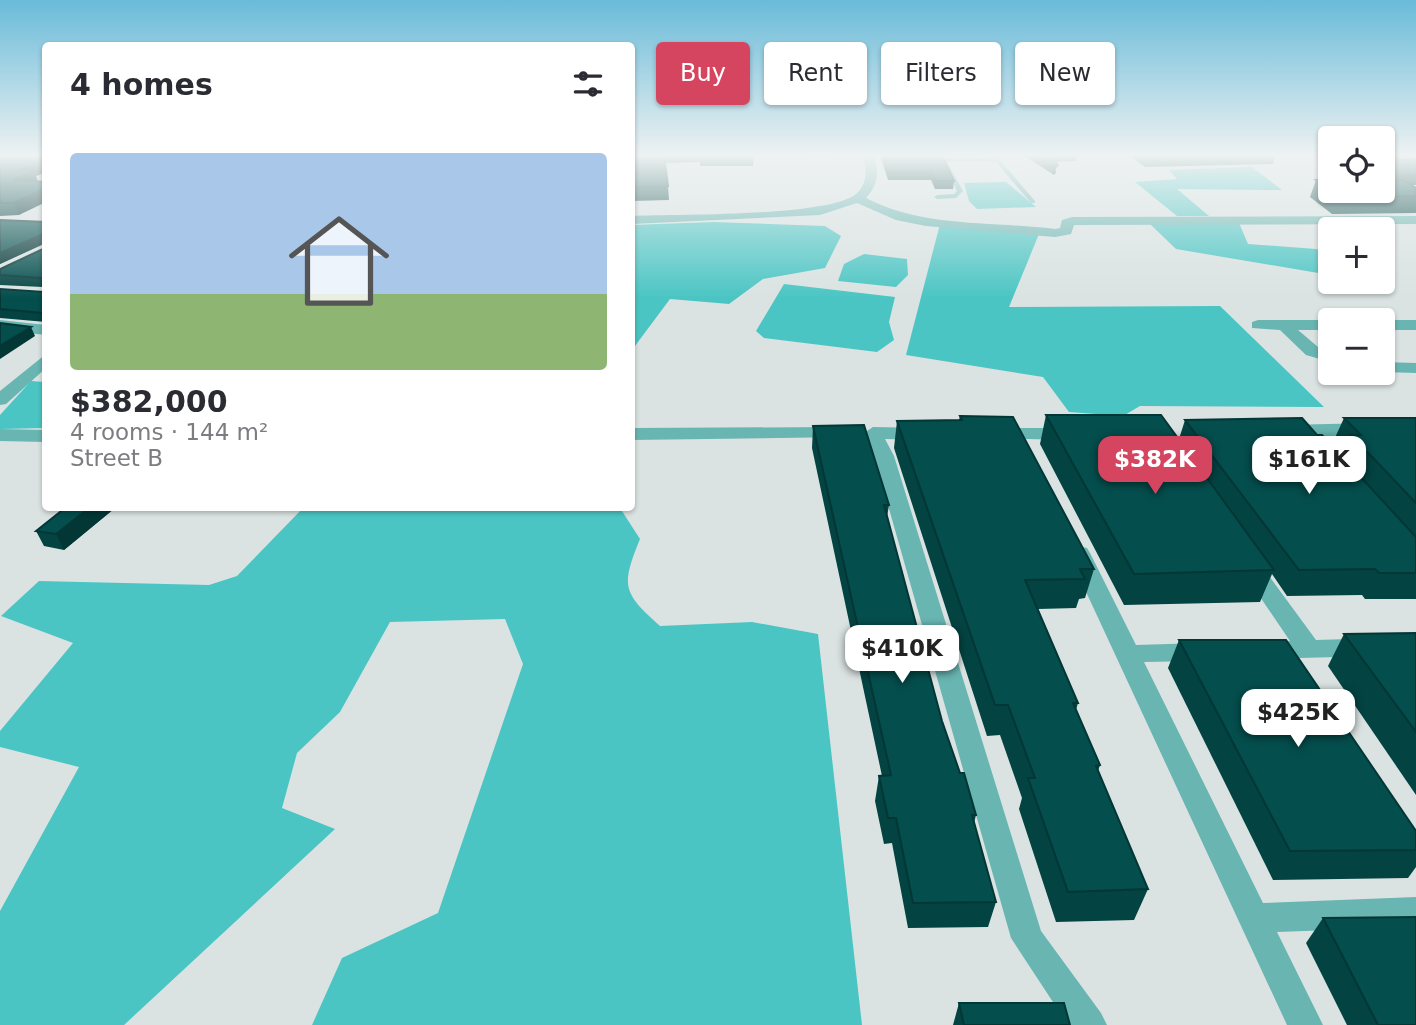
<!DOCTYPE html>
<meta charset="utf-8">
<style>
:root{--surface:#fff;--page:#f2f2f3;--text:#2b2b33;--muted:#7c7c81;--line:#e1e1e2;--accent:#d54560}
body{margin:0;font-family:"DejaVu Sans",sans-serif;background:var(--page);color:var(--text);height:100vh;display:flex;flex-direction:column;font-size:26px;white-space:nowrap}
*{box-sizing:border-box;margin:0}
p{font-size:23px;color:var(--muted)}
.icon{flex:none;width:38px;height:38px;fill:none;stroke:currentColor;stroke-width:2;stroke-linecap:round;stroke-linejoin:round}
.map{position:relative;flex:1;overflow:hidden}
.side{position:absolute;left:42px;top:42px;width:593px;height:469px;display:flex;flex-direction:column;background:var(--surface);border-radius:7px;box-shadow:0 2px 5px #0004}
.side>*{flex:none}
.guide{position:absolute;left:656px;top:42px;width:654px;height:63px;display:flex;gap:14px}
.buttons{position:absolute;left:1318px;top:126px;display:grid;gap:14px}
.buttons a{display:grid;place-items:center;width:77px;height:77px;border-radius:7px;background:var(--surface);box-shadow:0 2px 5px #0004;font-size:35px}
.price{position:absolute;translate:-50% -60px;padding:0 16px;border-radius:14px;background:#fff;color:#222;font-size:23px;line-height:46px;filter:drop-shadow(0 2px 4px #0008)}
.price::after{content:'';position:absolute;left:50%;top:42px;width:21px;height:16px;margin-left:-10px;background:inherit;clip-path:polygon(0 0,100% 0,50% 100%)}
.price.active{background:var(--accent);color:#fff}
ul{padding:0;list-style:none}
li{display:grid;align-content:center;gap:14px;height:371px;padding:0 28px}
li+li{border-top:2px solid var(--line)}
li span{display:grid;place-items:center;height:217px;border-radius:7px;color:#555}
li>.icon{margin-inline-start:auto}
span .icon{width:126px;height:126px;fill:#fffc;stroke-width:1}
li b{font-size:30px}
h2{display:flex;justify-content:space-between;align-items:center;height:84px;padding:0 28px;font-size:30px}
.pill{padding:0 24px;border-radius:7px;background:var(--surface);box-shadow:0 2px 5px #0004;font-size:24px;line-height:63px}
.pill.active{background:var(--accent);color:#fff}
.map>svg:first-child{display:block}
.water{fill:#4ac5c3}
.lines{fill:none;stroke-linecap:round;stroke-linejoin:round}
.service{fill:#69b5b2;fill-rule:evenodd}
.minor{fill:#69b5b2;fill-rule:evenodd}
.wall{fill:#034342}
.shaded-wall{fill:#033736}
.building{fill:#044e4d;stroke:#033736;stroke-width:2}
</style>
<div class="map">
<svg width="1416" height="1025" viewBox="0 0 1416 1025">
<rect width="100%" height="100%" fill="#dae3e2"/>
<g class="water">
<path d="M1252,167L1282,190L1177,189L1209,216H1177L1135,182L1177,179L1169,170Z"/>
<path d="M1006,182L1036,207L977,209L969,201L964,183Z"/>
<path d="M714,222L825,226L841,236L825,268L763,279L729,304L670,299L632,350V225Z"/>
<path d="M1239,223L1248,244L1316,249L1328,253L1330,275L1176,249L1150,224Z"/>
<path d="M940,224L1039,234L1009,307L1220,306L1324,407L1140,406L1123,416L1069,412L1043,377L906,355Z"/>
<path d="M864,254L907,259L908,275L896,287L838,281L844,264Z"/>
<path d="M784,284L895,297L889,322L894,340L877,352L764,338L756,331Z"/>
<path d="M31,381L45,382V428L0,429V415Z"/>
<path d="M303,508H620L640,539C621,586 622,592 660,626L752,622L818,634L862,1025H312L342,958L438,913L523,664L505,619L390,622L340,712L297,753L282,808L335,829L124,1025H0V911L79,767L0,747V731L73,643L1,616L39,581L209,585L237,576Z"/>
</g>
<g class="lines">
<path class="service" d="M998,158L1035,201V203H1031L996,162H947L963,191L956,198L937,199L934,197L937,195L954,194L957,191L941,159Z"/>
<g class="minor">
<path d="M862,155H873C880,172 878,184 866,198C923,228 992,221 1055,229L1060,228L1062,220L1072,217L1416,216V224L1074,225L1071,234L1055,237L926,226L896,220L857,203L820,215L632,224V216C674,214 828,217 856,194C868,184 867,169 862,155Z"/>
<path d="M1408,155H1416V159Z"/>
<path d="M0,320L46,325V335L0,330Z"/>
<path d="M1258,320H1330V330H1298L1318,347L1330,351V362L1306,355L1280,330L1252,328V322Z"/>
<rect x="1382" y="320" width="34" height="10"/>
<path d="M46,354V368L6,404L0,405V391Z"/>
<path d="M1382,362L1416,363V373L1382,372Z"/>
<path d="M1416,422V434L1285,437L1276,431L1285,425Z"/>
<path d="M840,427L847,429L849,433L847,437L632,440V428Z"/>
<path d="M873,427L924,428L933,434L924,440L885,439L894,456L1041,931L1101,1013L1107,1025H1068L1011,938L874,456L864,433Z"/>
<path d="M995,428H1071L1080,434L1071,440L988,438L986,434Z"/>
<path d="M0,429L46,430V442L0,441Z"/>
<path d="M1079,546L1087,548L1090,553L1136,645L1201,643L1210,646L1213,652L1210,658L1201,661L1144,662L1263,903L1416,897V927L1277,932L1323,1025H1287L1068,553L1071,548Z"/>
<path d="M1250,559L1258,561L1316,640L1416,637V655L1264,659L1255,656L1252,650L1255,644L1290,641L1239,566L1242,561Z"/>
</g>
</g>
<g class="wall">
<path d="M0,155H46V172L36,176L38,182L19,215L0,216Z"/>
<path d="M632,155H754L753,166H700V162L665,163L668,186L669,200L632,201Z"/>
<path d="M809,155H855L809,156Z"/>
<path d="M880,155H942L954,181L953,189H935L931,180H888Z"/>
<path d="M1023,155H1077L1076,161L1055,162L1056,173L1054,175Z"/>
<path d="M1129,155H1276L1273,164L1145,167Z"/>
<path d="M1382,155L1400,159H1416V185H1412L1416,188V213L1332,214L1310,197L1316,180L1382,191Z"/>
<path d="M0,220L46,222V322L0,318V289L44,292L43,287L0,285V269L43,249V244L0,264Z"/>
<path d="M1046,415L1179,439L1185,420L1317,435L1342,456L1343,452L1333,442L1344,418H1416V599H1365L1362,595L1287,596L1272,574L1260,602L1124,605L1040,444Z"/>
<path d="M960,416L1094,569L1085,598L1079,599L1076,608L1038,609L1078,703L1076,710L1100,765L1098,771L1148,889L1134,920L1056,922L1019,809L1022,798L1000,735L987,736L894,448L897,421L959,420Z"/>
<path d="M813,426L889,505L887,517L942,721L960,773L976,815L974,823L996,902L988,927L908,928L892,843L884,844L875,801L879,776H882L812,448Z"/>
<path d="M65,508H115L64,550L44,546L36,531Z"/>
<path d="M1416,633V795L1328,666L1344,634Z"/>
<path d="M1179,640L1416,831V867L1408,878L1273,880L1168,668Z"/>
<path d="M1323,918L1416,1025H1347L1306,943Z"/>
<path d="M959,1003L1070,1025H953Z"/>
</g>
<g class="shaded-wall">
<path d="M1383,155H1402L1400,160L1382,162Z"/>
<path d="M46,158V172L36,176L38,182L14,180L21,170Z"/>
<path d="M46,188V202L19,215L14,203Z"/>
<path d="M43,234L46,243L0,264V253Z"/>
<path d="M31,327L35,336L0,359V346Z"/>
<path d="M89,508H115L64,550L56,534Z"/>
</g>
<g class="building">
<path d="M0,155H46V158L21,170L34,171L14,180L46,182V188L14,203H0Z"/>
<path d="M632,155H664L668,186L632,188Z"/>
<path d="M883,155H942L954,181H936L932,172L889,173Z"/>
<path d="M1035,155H1058H1050L1058,165L1055,168Z"/>
<path d="M1146,155H1222L1147,156Z"/>
<path d="M1382,155H1384V160L1416,159V175L1382,176Z"/>
<path d="M1316,180H1330V190Z"/>
<path d="M1382,180H1403L1416,188V196L1339,197L1331,191H1382Z"/>
<path d="M0,220L46,222V316L44,317L42,313L0,309V289L44,292L42,278L0,275V269L43,249V234L0,253Z"/>
<path d="M0,323L31,327L0,346Z"/>
<path d="M1046,415H1161L1274,570L1134,574Z"/>
<path d="M960,416L1013,417L1094,569H1080L1085,579L1025,580L1078,703H1073L1100,765L1096,766L1148,889L1068,892L1028,778H1035L1008,705H995L897,421L962,420Z"/>
<path d="M1302,418L1317,435H1322L1416,537V573H1379L1375,569L1299,570L1185,420Z"/>
<path d="M1344,418H1416V503L1351,435H1361Z"/>
<path d="M864,425L889,505H884L942,721L960,773H964L976,815H972L996,902L913,903L896,818H888L879,776L891,775L813,426Z"/>
<path d="M65,508H89L56,534L36,531Z"/>
<path d="M1416,633V732L1344,634Z"/>
<path d="M1179,640H1286L1416,831V850L1290,851Z"/>
<path d="M1416,917V1025H1378L1323,918Z"/>
<path d="M959,1003H1064L1070,1025H964Z"/>
</g>
<linearGradient id="sky" x2="0" y2="1"><stop stop-color="#69bbd9"/><stop offset="0.52" stop-color="#eef2f2"/><stop offset="1" stop-color="#eef2f2" stop-opacity="0"/></linearGradient>
<rect width="1416" height="298" fill="url(#sky)"/>
</svg>
<div class="buttons">
<a><svg class="icon" aria-label="locate" viewBox="0 0 24 24"><circle cx="12" cy="12" r="6"/><path d="M12 2v4M12 18v4M2 12h4M18 12h4"/></svg></a>
<a>+</a>
<a>−</a>
</div>
<b class="price active" style="left:1155px;top:496px">$382K</b>
<b class="price" style="left:1309px;top:496px">$161K</b>
<b class="price" style="left:902px;top:685px">$410K</b>
<b class="price" style="left:1298px;top:749px">$425K</b>
<div class="guide">
<a class="pill active">Buy</a>
<a class="pill">Rent</a>
<a class="pill">Filters</a>
<a class="pill">New</a>
</div>
<section class="side">
<h2>4 homes<svg class="icon" aria-label="filters" viewBox="0 0 24 24"><path d="M4 7h16M4 17h16"/><circle cx="9" cy="7" r="2"/><circle cx="15" cy="17" r="2"/></svg></h2>
<ul>
<li><span style="background:linear-gradient(#a9c7e8 65%,#8fb573 0)"><svg class="icon" aria-label="home" viewBox="0 0 24 24"><path d="M3 11l9-7 9 7M6 9v11h12V9"/></svg></span><div><b>$382,000</b><p>4 rooms · 144 m²</p><p>Street B</p></div></li>
</ul>
</section>
</div>
